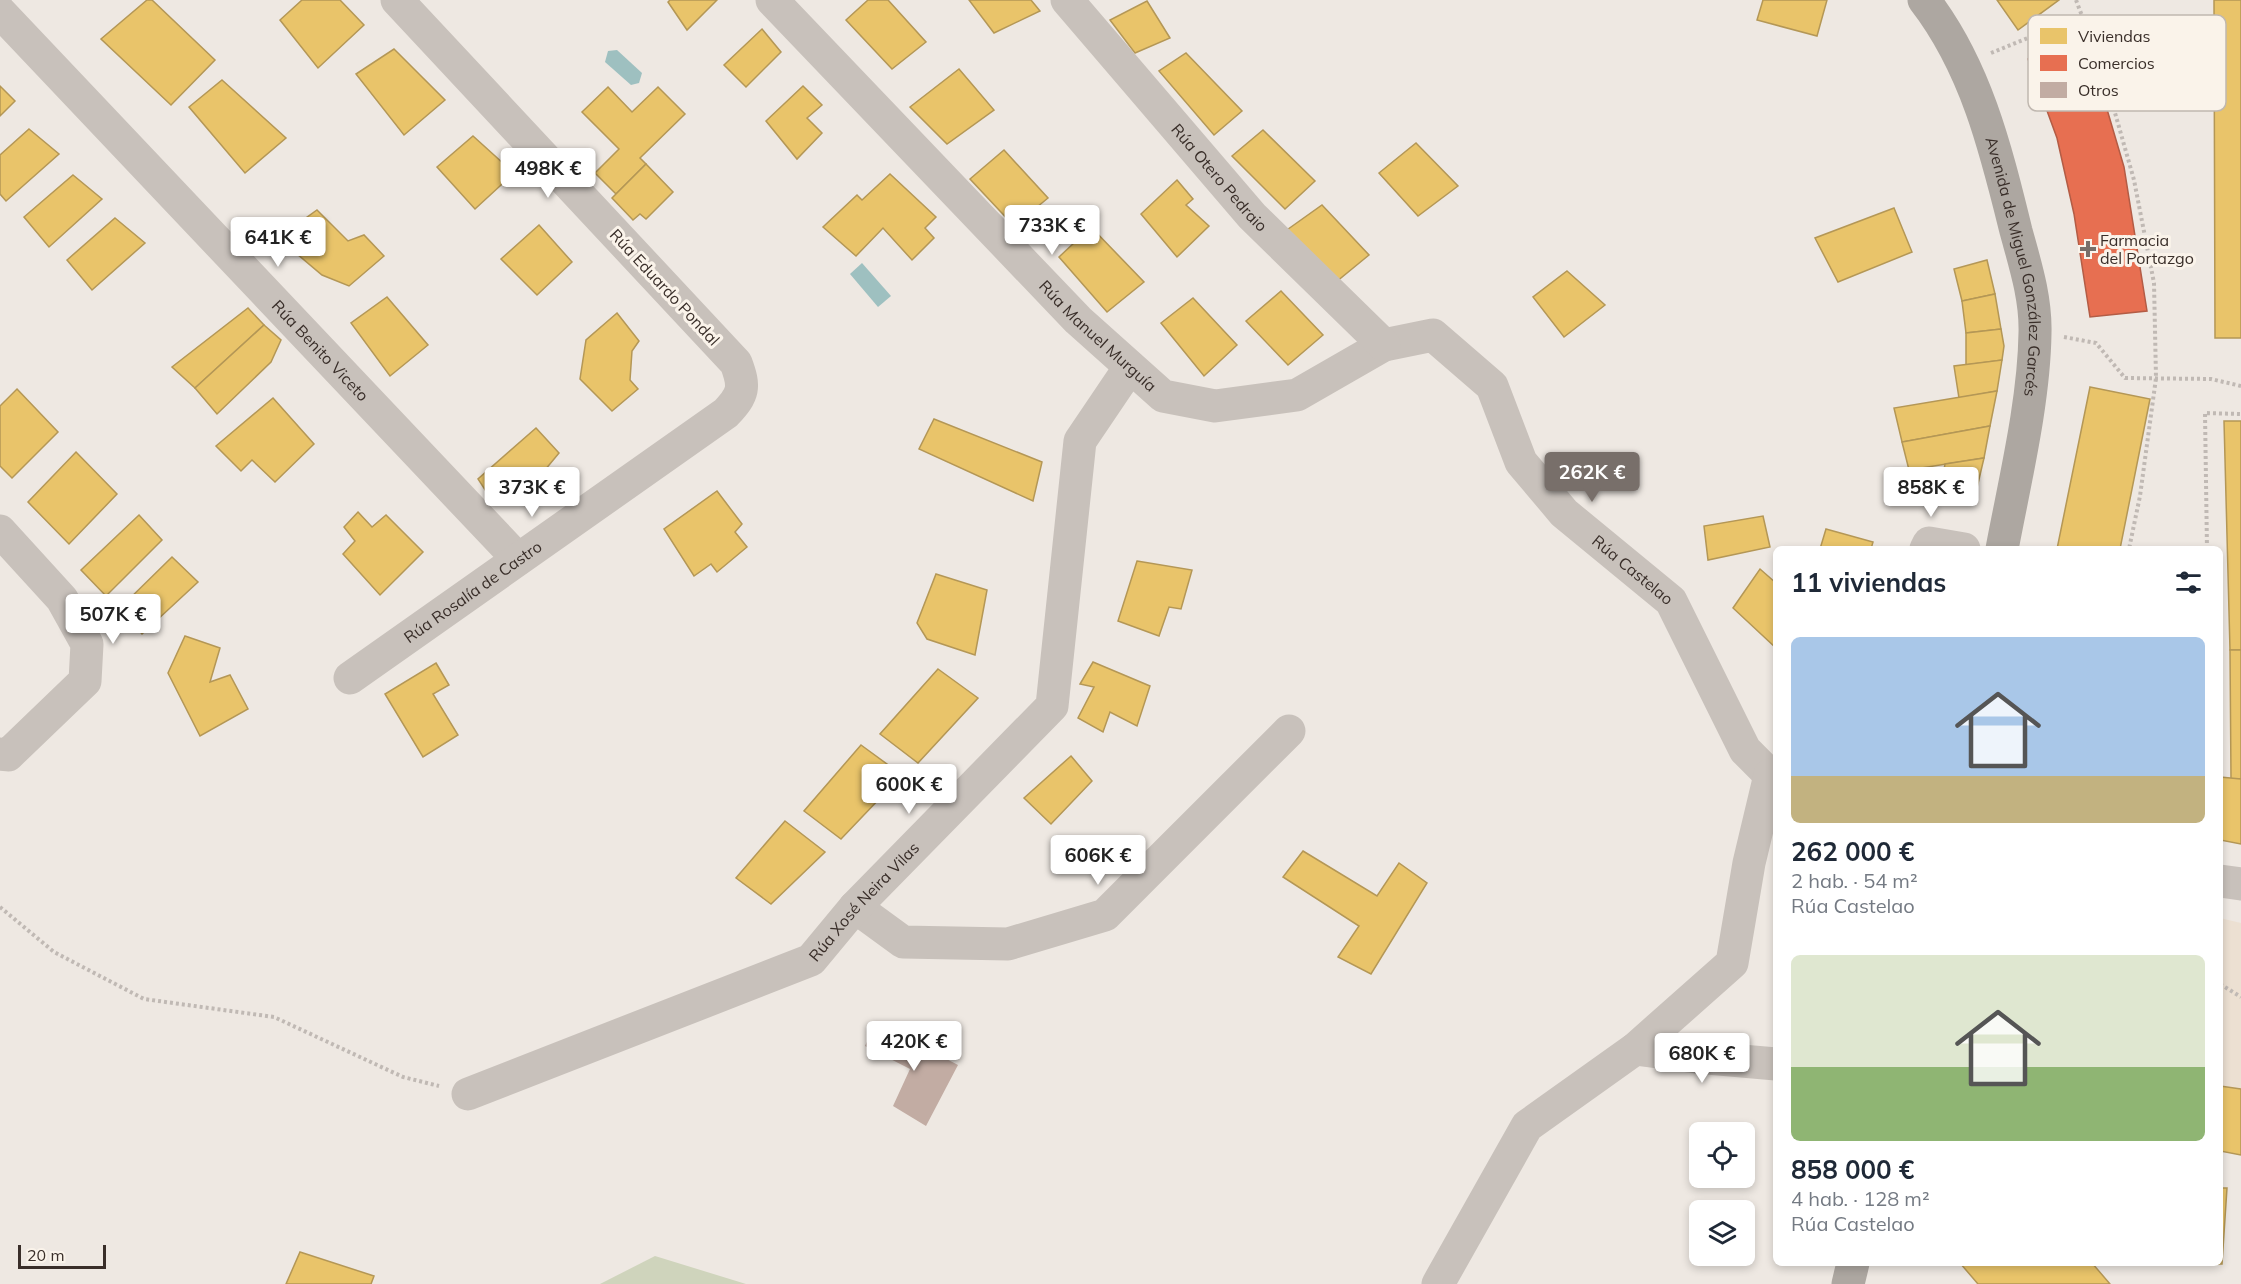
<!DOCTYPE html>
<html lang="es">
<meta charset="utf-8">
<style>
:root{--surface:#fff;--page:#f6f6f7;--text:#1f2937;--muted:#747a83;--accent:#786f6a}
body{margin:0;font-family:Mulish,sans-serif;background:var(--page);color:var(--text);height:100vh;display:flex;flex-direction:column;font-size:22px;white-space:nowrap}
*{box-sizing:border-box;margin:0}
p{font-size:20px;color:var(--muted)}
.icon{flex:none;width:33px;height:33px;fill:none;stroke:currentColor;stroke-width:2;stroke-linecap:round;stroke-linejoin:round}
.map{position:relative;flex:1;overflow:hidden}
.drawer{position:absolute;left:1773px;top:546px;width:450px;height:720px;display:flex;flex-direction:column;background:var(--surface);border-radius:9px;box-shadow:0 3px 9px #0003}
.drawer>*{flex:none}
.fabs{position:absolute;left:1689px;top:1122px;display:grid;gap:12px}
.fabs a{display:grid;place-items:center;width:66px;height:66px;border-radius:9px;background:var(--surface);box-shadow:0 3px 9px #0003;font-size:30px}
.scale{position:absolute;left:18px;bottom:15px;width:88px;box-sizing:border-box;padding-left:6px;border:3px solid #392e29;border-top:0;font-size:16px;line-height:21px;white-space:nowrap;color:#392e29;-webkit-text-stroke:4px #faf3ea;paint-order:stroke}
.price{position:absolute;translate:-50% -51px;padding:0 14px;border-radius:6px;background:#fff;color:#222;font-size:20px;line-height:39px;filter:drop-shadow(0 2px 3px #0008)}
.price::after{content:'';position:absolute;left:50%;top:36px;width:18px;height:14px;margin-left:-9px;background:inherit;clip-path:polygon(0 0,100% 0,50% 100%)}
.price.on{background:var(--accent);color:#fff}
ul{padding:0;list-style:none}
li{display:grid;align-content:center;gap:12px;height:318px;padding:0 18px}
li span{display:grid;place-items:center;height:186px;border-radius:9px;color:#555}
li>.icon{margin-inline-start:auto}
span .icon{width:108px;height:108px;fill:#fffc;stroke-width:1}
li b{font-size:26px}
h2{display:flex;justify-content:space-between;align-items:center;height:72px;padding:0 18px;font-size:26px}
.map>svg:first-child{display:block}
.green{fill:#cfd4bc}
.plaza{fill:#ece0d2}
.water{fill:#9ec0c0}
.homes{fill:#e9c46a;stroke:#b49756;stroke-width:1.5}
.shops{fill:#e76f51;stroke:#b35c45;stroke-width:1.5}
.building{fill:#c2aca3}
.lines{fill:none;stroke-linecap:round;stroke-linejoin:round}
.path{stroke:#c0b9b4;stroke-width:4;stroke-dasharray:3 3;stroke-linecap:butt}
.minor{stroke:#c8c1bb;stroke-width:33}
.highway{stroke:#ada7a1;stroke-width:33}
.poi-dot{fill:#786f6a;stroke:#faf3ea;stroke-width:2}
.labels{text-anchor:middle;stroke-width:6;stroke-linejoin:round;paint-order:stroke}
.street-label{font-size:16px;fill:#392e29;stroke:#faf3ea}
.poi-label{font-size:16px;fill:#392e29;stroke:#faf3ea;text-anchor:start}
.key{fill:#faf3ea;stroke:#c0b8b0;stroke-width:1.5}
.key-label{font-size:16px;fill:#392e29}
</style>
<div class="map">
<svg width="2241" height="1284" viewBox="0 0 2241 1284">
<rect width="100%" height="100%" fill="#eee8e2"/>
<path class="green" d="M655,1256L746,1284H600Z"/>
<path class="plaza" d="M2220,918L2241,923V1089L2220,1086Z"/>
<g class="water">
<path d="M617,50L642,73L639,83L631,85L605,62L608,51Z"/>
<path d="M862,263L891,296L878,307L850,274Z"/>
</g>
<g class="homes">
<path d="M147,0H152L215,60L171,105L101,39Z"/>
<path d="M302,0H340L364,25L318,68L280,20Z"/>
<path d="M670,0H717L687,30L668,2Z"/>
<path d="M868,0H888L926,42L892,69L846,20Z"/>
<path d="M969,0H1031L1040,11L994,33Z"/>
<path d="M1763,0H1827L1817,36L1757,20Z"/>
<path d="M1997,0H2059L2018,30Z"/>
<path d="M2214,0H2241V338H2215Z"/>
<path d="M1147,1L1170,38L1135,53L1110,20Z"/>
<path d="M762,29L781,52L746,87L724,65Z"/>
<path d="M394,49L445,100L404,135L356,74Z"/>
<path d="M1186,53L1242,111L1214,135L1159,71Z"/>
<path d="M959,69L994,110L947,144L910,107Z"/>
<path d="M222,80L286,138L245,173L189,107Z"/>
<path d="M0,86L15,101L0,116Z"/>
<path d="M803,86L822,105L807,118L822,133L797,159L766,121Z"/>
<path d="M608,87L632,112L658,87L685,114L640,158L646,164L616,194L595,173L619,149L582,112Z"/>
<path d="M29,129L59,154L6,201L0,194V155Z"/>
<path d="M1263,130L1315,181L1285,209L1232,156Z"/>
<path d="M473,136L514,173L475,209L437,167Z"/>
<path d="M1416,143L1458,186L1418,216L1379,173Z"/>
<path d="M1004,150L1048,198L1014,226L970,179Z"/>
<path d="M646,164L673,192L646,219L640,214L633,220L612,198Z"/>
<path d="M890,174L936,217L925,228L934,238L912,260L883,228L856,256L823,227L857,195L862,200Z"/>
<path d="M73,175L102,199L49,247L24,217Z"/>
<path d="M1177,180L1193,199L1186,205L1209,226L1177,257L1141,214Z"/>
<path d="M1322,205L1369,255L1336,282L1284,232Z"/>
<path d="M1894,208L1912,252L1838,282L1815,238Z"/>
<path d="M317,210L348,241L364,235L384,256L349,286L322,275L278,238Z"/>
<path d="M115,218L145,243L92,290L67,260Z"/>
<path d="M539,225L572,262L537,295L501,259Z"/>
<path d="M1091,227L1144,282L1107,312L1059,257Z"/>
<path d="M1987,260L1995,294L1962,301L1954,269Z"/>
<path d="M1567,271L1605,305L1564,337L1533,297Z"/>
<path d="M1281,291L1323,335L1288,365L1246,321Z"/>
<path d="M1995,294L2001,329L1966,333L1962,301Z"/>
<path d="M387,297L428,345L390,376L351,323Z"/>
<path d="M1193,298L1237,345L1204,376L1161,323Z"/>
<path d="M248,308L264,325L195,388L172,367Z"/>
<path d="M617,313L639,341L632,351L630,380L638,389L612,411L580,379L586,340Z"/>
<path d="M264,325L281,340L271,362L217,414L195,388Z"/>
<path d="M2001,329L2004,346L2002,360L1966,365V333Z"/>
<path d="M2002,360L1997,391L1959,398L1954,366Z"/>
<path d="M2090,387L2150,399L2120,549H2057Z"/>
<path d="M17,389L58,432L12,478L0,466V406Z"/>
<path d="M1997,391L1990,426L1902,442L1894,408Z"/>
<path d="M273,398L314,444L275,482L252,460L241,471L216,446Z"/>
<path d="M934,419L1042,462L1033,501L919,449Z"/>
<path d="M2224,421H2241V650H2230Z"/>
<path d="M1990,426L1984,458L1909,470L1902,442Z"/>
<path d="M536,428L559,453L540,476L547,485L526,500L514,484L491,499L478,479Z"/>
<path d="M76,452L117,494L69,544L28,502Z"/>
<path d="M1984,458L1976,492L1939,497L1945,464Z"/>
<path d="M717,491L742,524L735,532L747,547L717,572L711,564L694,576L664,529Z"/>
<path d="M358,512L372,527L386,515L423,552L380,595L343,554L355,541L344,527Z"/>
<path d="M139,515L162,540L106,596L81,570Z"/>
<path d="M1763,516L1770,547L1708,560L1704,526Z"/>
<path d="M1826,529L1873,542L1871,549H1820Z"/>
<path d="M172,557L198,582L142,634L120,608Z"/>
<path d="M1137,561L1192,570L1181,609L1169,607L1159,636L1118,621Z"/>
<path d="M1760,569L1776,583V648L1733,608Z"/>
<path d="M936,574L987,590L975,655L927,639L917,623Z"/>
<path d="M185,636L220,648L210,682L230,675L248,709L200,736L168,673Z"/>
<path d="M2230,650H2241V779H2231Z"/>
<path d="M1093,662L1150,686L1137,726L1110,712L1103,732L1078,718L1094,687L1080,684Z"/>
<path d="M436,663L449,685L433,694L458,735L423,757L385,694Z"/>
<path d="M938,669L978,698L918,763L880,734Z"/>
<path d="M861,745L902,775L841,839L804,811Z"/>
<path d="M1071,756L1092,781L1051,824L1024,798Z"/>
<path d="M2220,777L2241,779V844L2220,840Z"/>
<path d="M785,821L825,852L771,904L736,878Z"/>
<path d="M1303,851L1377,896L1399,863L1427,883L1371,974L1338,957L1359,926L1283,877Z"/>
<path d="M2220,1086L2241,1089V1155L2220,1151Z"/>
<path d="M2220,1188H2227L2222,1264L2174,1263H2220Z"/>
<path d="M300,1252L374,1276L371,1284H286Z"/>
<path d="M1960,1263H2092L2110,1284H1978Z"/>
</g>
<path class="shops" d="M2086,38L2124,167L2147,311L2090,317L2074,214L2057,138L2028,59Z"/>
<path class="building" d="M876,1022L958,1065L926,1126L893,1106L910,1069L865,1046Z"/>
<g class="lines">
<g class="path">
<path d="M2076,0L2104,74L2134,180L2154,283L2156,378L2140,496L2129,549"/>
<path d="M1991,53L2082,16"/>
<path d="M2064,337L2096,343L2125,378L2211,379L2241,386"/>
<path d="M2207,549L2205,413L2241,414"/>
<path d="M0,907L54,952L144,999L274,1017L403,1077L439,1086"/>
<path d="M2220,984L2241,997"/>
</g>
<g class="minor">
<path id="s1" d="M772,0L1078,320L1163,396L1215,406L1297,395L1384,345L1433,335L1492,386L1521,462L1564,513L1671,601L1745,750L1770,775L1776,773"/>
<path id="s2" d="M1067,0L1252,216L1384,345"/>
<path id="s3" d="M0,12L518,559"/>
<path d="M0,531L62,599L87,644L85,681L8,755L0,754"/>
<path d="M1926,549L1929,543L1964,549"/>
<path id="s4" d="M350,678L726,413C744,394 745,387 736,363L397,0"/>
<path d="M2220,881L2241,884"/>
<path d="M855,907L903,942L1008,944L1105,915L1289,731"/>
<path d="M1635,1049L1696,1057L1776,1064"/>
<path id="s5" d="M468,1094L811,960L855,907L1052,706L1080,441L1130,367"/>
<path d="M1438,1284L1527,1126L1635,1049L1732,963L1749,863L1770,775"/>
</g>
<g class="highway">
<path id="s6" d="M1924,0C1976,67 1996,150 2016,231C2025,264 2036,298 2035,333C2034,402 2015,480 2002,549"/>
<path d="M1848,1284L1853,1263"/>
</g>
</g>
<path class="poi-dot" d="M2085 240h6v6h6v6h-6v6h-6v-6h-6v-6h6z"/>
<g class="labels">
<g class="street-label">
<text dy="6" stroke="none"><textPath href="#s2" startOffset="234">Rúa Otero Pedraio</textPath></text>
<text dy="6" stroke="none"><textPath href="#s6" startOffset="286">Avenida de Miguel González Garcés</textPath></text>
<text transform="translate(665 287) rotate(47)" y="6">Rúa Eduardo Pondal</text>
<text dy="6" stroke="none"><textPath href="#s1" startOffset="468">Rúa Manuel Murguía</textPath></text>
<text dy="6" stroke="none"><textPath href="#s3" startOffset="466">Rúa Benito Viceto</textPath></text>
<text dy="6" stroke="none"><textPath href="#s1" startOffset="1158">Rúa Castelao</textPath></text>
<text dy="6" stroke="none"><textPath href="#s4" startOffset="150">Rúa Rosalía de Castro</textPath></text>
<text dy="6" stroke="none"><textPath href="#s5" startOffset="447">Rúa Xosé Neira Vilas</textPath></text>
</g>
<g class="poi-label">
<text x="2100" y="246">Farmacia<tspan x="2100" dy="18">del Portazgo</tspan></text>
</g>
</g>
<rect x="2028" y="15" width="198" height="96" rx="9" class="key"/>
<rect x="2040" y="28" width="27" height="16" fill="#e9c46a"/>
<rect x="2040" y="55" width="27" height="16" fill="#e76f51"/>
<rect x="2040" y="82" width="27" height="16" fill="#c2aca3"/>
<g class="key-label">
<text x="2078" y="42">Viviendas</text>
<text x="2078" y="69">Comercios</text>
<text x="2078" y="96">Otros</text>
</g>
</svg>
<div class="fabs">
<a><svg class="icon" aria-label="locate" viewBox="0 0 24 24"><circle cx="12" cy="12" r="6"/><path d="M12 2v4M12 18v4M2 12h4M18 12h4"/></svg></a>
<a><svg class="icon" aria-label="layers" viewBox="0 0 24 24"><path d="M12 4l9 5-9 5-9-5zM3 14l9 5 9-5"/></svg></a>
</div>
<div class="scale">20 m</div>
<b class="price" style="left:548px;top:199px">498K €</b>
<b class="price" style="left:1052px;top:256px">733K €</b>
<b class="price" style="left:278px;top:268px">641K €</b>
<b class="price on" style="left:1592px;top:503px">262K €</b>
<b class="price" style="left:532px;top:518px">373K €</b>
<b class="price" style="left:1931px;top:518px">858K €</b>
<b class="price" style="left:113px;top:645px">507K €</b>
<b class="price" style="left:909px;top:815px">600K €</b>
<b class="price" style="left:1098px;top:886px">606K €</b>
<b class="price" style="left:914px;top:1072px">420K €</b>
<b class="price" style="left:1702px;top:1084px">680K €</b>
<section class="drawer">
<h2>11 viviendas<svg class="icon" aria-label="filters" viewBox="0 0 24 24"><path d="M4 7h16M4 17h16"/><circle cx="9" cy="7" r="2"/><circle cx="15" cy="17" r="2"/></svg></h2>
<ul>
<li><span style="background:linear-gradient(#a9c7e8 75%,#c2b280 0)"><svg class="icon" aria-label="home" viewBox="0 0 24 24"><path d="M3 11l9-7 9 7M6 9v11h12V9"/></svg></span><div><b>262 000 €</b><p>2 hab. · 54 m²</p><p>Rúa Castelao</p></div></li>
<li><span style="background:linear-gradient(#dfe7d0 60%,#8fb573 0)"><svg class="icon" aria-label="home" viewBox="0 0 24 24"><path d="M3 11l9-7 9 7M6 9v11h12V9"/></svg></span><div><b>858 000 €</b><p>4 hab. · 128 m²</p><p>Rúa Castelao</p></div></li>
</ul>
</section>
</div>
